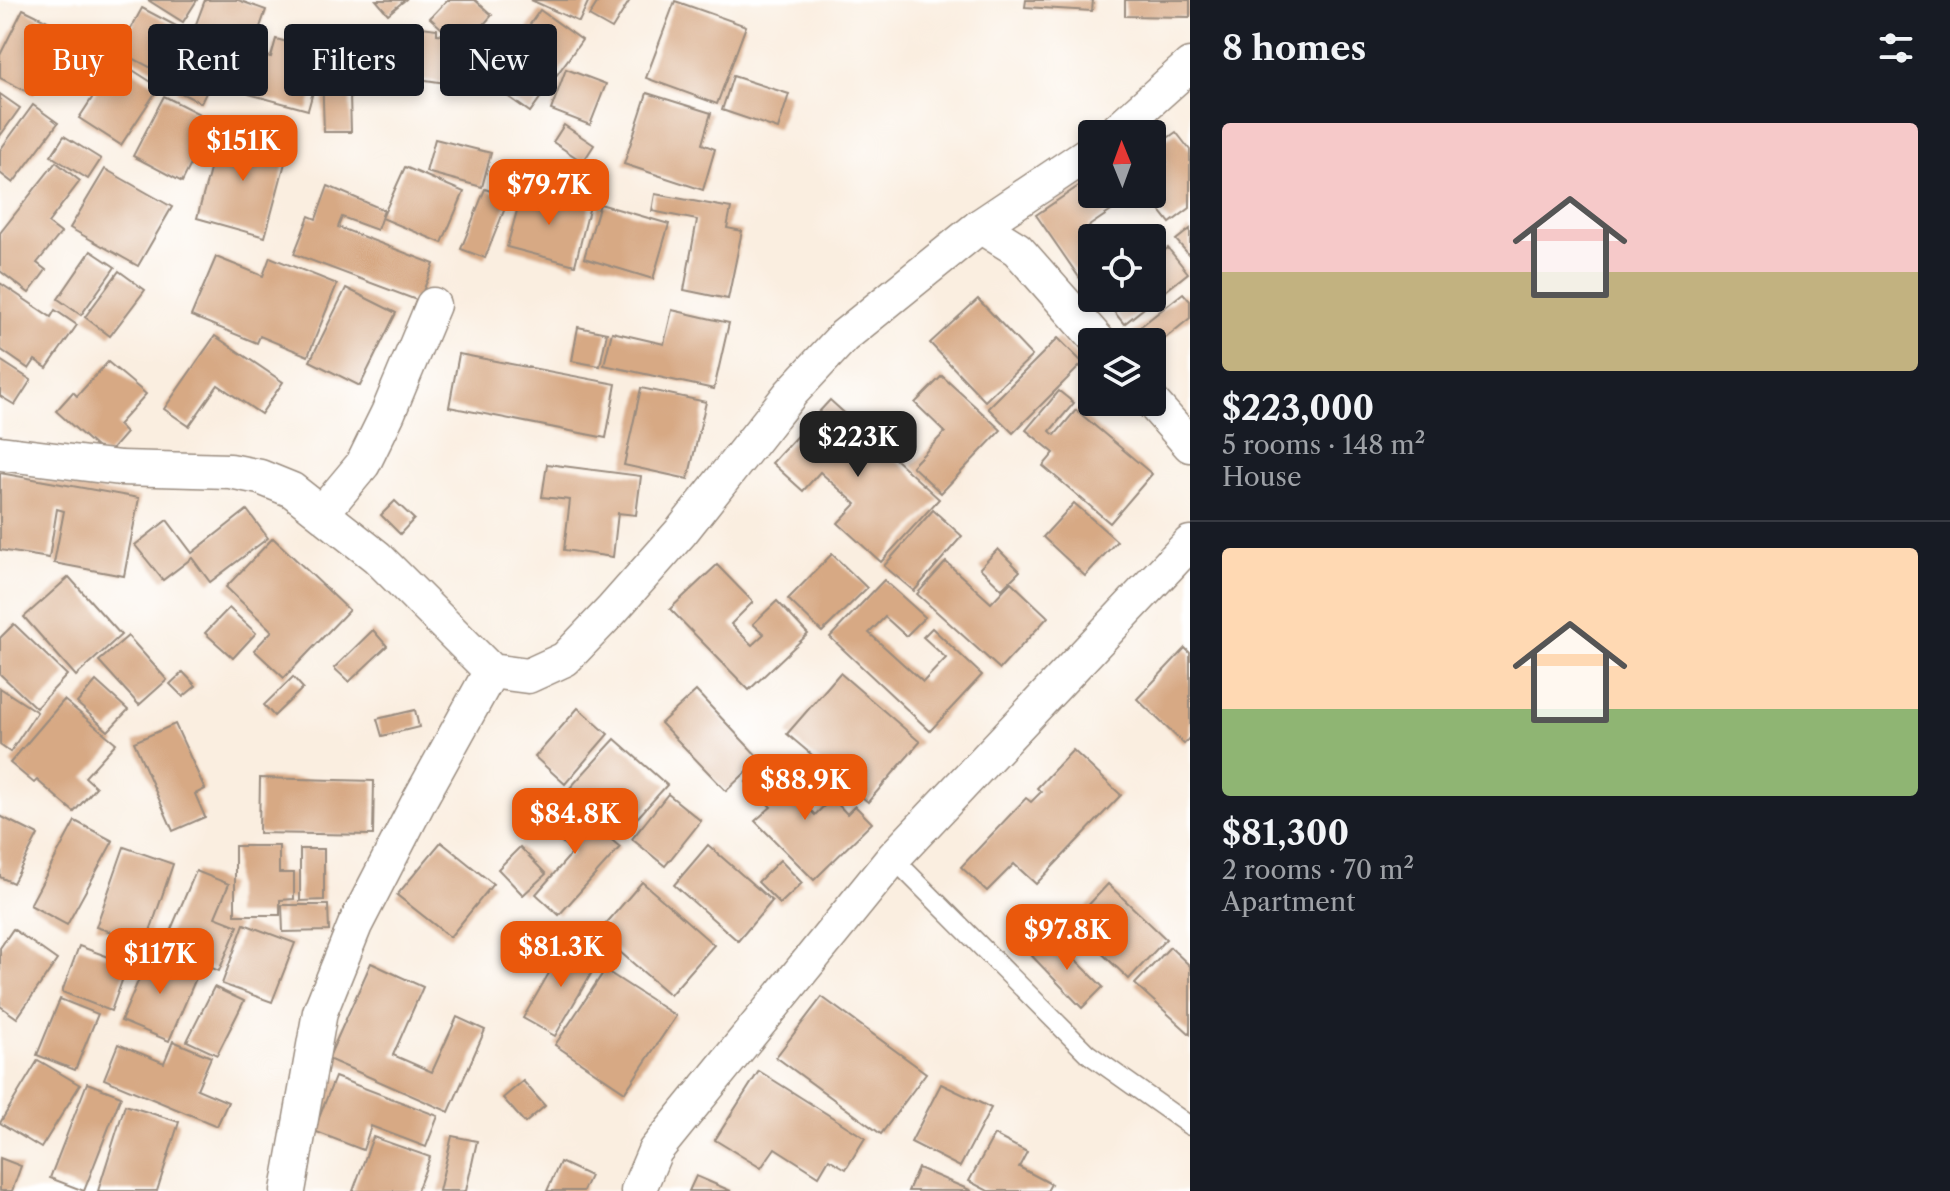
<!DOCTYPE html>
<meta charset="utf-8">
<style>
:root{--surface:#171b24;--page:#20242c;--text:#f1f3f6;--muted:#9ea1a6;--line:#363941;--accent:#ea580c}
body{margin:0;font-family:"Libre Caslon Text",serif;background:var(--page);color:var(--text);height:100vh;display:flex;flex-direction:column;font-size:30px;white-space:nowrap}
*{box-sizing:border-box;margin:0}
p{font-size:26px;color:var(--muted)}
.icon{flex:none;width:44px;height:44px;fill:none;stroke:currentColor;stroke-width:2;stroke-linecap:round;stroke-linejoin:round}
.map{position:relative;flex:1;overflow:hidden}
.sheet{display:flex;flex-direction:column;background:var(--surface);width:760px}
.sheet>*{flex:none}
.guide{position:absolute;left:24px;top:24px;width:760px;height:72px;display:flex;gap:16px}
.needle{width:52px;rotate:359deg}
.tools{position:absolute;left:1078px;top:120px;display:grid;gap:16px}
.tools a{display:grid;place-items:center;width:88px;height:88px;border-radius:8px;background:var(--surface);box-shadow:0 4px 12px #0003;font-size:40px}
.price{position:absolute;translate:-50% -68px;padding:0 18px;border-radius:16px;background:var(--accent);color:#fff;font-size:26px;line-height:52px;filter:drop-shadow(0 2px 4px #0008)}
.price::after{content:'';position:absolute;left:50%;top:48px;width:24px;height:18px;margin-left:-12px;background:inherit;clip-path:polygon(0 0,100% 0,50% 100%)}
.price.selected{background:#222;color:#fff}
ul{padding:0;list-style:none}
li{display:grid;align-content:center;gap:16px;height:424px;padding:0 32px}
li+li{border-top:2px solid var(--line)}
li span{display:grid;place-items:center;height:248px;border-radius:8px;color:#555}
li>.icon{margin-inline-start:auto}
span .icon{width:144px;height:144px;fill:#fffc;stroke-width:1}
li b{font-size:34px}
h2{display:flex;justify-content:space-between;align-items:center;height:96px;padding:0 32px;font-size:34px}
.pill{padding:0 28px;border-radius:8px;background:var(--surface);box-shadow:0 4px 12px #0003;font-size:28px;line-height:72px}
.pill.selected{background:var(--accent);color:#fff}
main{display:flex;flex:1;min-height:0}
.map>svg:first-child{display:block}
.building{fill:#d7a984}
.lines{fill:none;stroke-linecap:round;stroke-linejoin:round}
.service-casing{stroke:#9a8c7f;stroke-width:21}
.minor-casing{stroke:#9a8c7f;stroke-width:37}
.service{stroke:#fff;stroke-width:18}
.minor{stroke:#fff;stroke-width:34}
</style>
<main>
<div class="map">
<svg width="1190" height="1191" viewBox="0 0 1190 1191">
<rect width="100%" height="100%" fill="#fff"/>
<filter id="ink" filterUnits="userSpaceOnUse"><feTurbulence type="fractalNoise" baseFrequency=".0125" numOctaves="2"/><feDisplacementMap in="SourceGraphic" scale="16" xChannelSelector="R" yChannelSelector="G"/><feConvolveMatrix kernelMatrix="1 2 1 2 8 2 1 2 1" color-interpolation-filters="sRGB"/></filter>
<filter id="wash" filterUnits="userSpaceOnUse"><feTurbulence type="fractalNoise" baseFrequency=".006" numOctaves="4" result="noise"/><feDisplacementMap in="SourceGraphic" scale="32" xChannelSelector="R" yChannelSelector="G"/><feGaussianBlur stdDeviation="1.8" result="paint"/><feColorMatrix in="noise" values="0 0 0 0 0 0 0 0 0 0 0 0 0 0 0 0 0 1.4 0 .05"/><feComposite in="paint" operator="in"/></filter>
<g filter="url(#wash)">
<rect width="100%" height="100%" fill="#faeee0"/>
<g id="blocks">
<g class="building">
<path d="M148,0H197L183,22Z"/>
<path d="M205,0H238L266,10L247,64L189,43Z"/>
<path d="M376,0H405L388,14Z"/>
<path d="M447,0H475L492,15L463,48L430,18Z"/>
<path d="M531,0H589L579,22Z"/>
<path d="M599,0H630L612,29L589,16Z"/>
<path d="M1026,0H1093L1092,11L1025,7Z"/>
<path d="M1125,0H1190V17L1125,16Z"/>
<path d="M675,1L746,26L717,104L646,78Z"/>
<path d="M142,8L180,28L157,71L119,51Z"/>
<path d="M23,9L66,30L33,95L0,78V55Z"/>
<path d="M540,10L582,40L530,112L489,83Z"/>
<path d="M400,24L437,29V34L447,35L445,53H449L446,83L412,78L415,59L396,57Z"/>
<path d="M341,27L372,34L368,50L337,43Z"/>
<path d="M276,39L324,52L308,110L249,94L260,55L271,57Z"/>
<path d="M198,49L222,61L201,103L177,91Z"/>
<path d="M117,60L159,87L121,145L79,118Z"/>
<path d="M367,68V95H350L351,132H324L322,69Z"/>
<path d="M566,69L606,84L590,125L551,110Z"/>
<path d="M733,76L789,94L778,129L722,110Z"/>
<path d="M647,93L711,113L702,144L715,149L703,190L624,164Z"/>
<path d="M0,94L20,108L0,136Z"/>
<path d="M164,96L213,121L182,182L133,156Z"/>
<path d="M33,105L58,123L13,183L0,173V150Z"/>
<path d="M564,125L594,145L583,162L553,142Z"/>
<path d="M221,129L289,148L265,237L197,218Z"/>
<path d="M1176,132L1190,150V208L1170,223L1147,194H1152V174L1167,162L1155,147Z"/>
<path d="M64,136L101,159L88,179L51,156Z"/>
<path d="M435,139L491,153L482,187L426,172Z"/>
<path d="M56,162L80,181L48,223L61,233L37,263L46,270L29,293L0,271V233Z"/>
<path d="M589,166L590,192L552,193V168Z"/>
<path d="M405,167L464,192L442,243L382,218Z"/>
<path d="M105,169L172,207L138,266L70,228Z"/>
<path d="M1092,177V194H1121L1126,201L1089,226L1097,238H1092V296L1036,215Z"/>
<path d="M328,186L384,210L377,230L342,217L338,227L434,264L419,301L294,254L309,216L316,219Z"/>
<path d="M485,189L509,198L485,258L461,249Z"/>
<path d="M523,189L590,206L575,265L507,247Z"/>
<path d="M655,194L731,208L727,228L742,231L728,299L684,290L697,220L652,211Z"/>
<path d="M600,204L669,224L653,279L584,258Z"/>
<path d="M1190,229V256L1176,240Z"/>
<path d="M1168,248L1188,273L1124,324L1103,298H1152V260Z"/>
<path d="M91,251L115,267L81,315L58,299Z"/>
<path d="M216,257L263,276L270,257L337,284L308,356L260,336L257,343L191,316Z"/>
<path d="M119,271L145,290L110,336L85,317Z"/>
<path d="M0,283L51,317L55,310L77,325L47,368L35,360L29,369L0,349Z"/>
<path d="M346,288L396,313L360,386L310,361Z"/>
<path d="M1183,293L1190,301V318L1152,349V342H1121Z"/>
<path d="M978,299L1032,356L985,401L930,343Z"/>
<path d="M672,310L729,323L714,389L604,365L612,332L664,344Z"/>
<path d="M578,327L607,333L600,366L572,361Z"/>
<path d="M215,336L283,382L261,414L218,385L189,426L164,409Z"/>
<path d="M1058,338L1083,363L1013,433L988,408Z"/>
<path d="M459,354L616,384L606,438L449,407Z"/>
<path d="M0,360L31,380L15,405L0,396Z"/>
<path d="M108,362L146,394L118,425L126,433L106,456L56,411L73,392L77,396Z"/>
<path d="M942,376L1001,430L941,493L912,466L945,432L915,403Z"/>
<path d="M641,388L706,402L688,479L624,465Z"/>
<path d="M1059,391L1074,403L1050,431L1052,433L1055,435L1076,410L1152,474L1110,523L1043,466L1054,453L1026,430Z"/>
<path d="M830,400L939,499L881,562L838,523L856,504L820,472L803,491L772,463Z"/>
<path d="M547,464L641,476L636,515L618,513L613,557L564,550L570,500L542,497Z"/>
<path d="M0,473L139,498L124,576L54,563L64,511L57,509L49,558L0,550Z"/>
<path d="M395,501L414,519L400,534L381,515Z"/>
<path d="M1074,503L1117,541L1085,576L1043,537Z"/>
<path d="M247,510L268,538L210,582L192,558L163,580L135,545L167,520L192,553Z"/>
<path d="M933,510L962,536L914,591L884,566Z"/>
<path d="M273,538L349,610L284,678L254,650L272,631L226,587Z"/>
<path d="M998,549L1020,571L1002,589L980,568Z"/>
<path d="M832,554L867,588L822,632L788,599Z"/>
<path d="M946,562L991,603L1011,582L1048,617L1000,669L917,594Z"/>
<path d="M717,565L753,602L731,624L752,645L764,634L753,624L777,601L808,634L749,690L670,609Z"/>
<path d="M69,577L121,635L76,676L24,617Z"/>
<path d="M884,580L925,617L906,636L885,617L869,633L923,682L946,658L923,637L932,628L982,675L930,731L830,637Z"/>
<path d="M229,608L256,633L233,658L205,633Z"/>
<path d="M14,624L67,675L36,708L0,674V638Z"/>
<path d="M373,630L387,646L349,682L334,668Z"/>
<path d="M128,636L167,680L139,705L99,661Z"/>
<path d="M1185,648L1190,653V737L1184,744L1137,699Z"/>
<path d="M183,672L196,686L183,697L170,684Z"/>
<path d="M840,673L920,742L868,802L787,734Z"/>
<path d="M293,677L303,688L274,716L264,705Z"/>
<path d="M96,681L128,710L108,731L77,703Z"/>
<path d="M0,688L37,712L10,752L0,745Z"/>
<path d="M696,691L760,759L726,791L661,723Z"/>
<path d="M64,700L116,743L85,777L96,787L74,812L37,780L34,783L10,763Z"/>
<path d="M578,708L608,734L565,784L535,757Z"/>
<path d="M415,710L419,727L382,736L377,719Z"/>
<path d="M175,724L205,789L195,794L205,817L173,831L134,742Z"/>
<path d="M615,739L667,785L621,836L569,789Z"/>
<path d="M1073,750L1121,795L1036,884L1014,864L987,891L961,867L1026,798L1031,802L1041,792L1037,788Z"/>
<path d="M795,764L811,781L796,795L815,815L832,798L847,814L855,806L872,823L814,880L755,821L771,807L746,782L762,766L777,782Z"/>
<path d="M260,778L374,781L373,835L259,833Z"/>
<path d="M668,794L701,821L665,866L632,839Z"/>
<path d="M565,800L620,847L559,915L536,894L573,852L543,825Z"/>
<path d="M0,816L38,835L13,883L0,877Z"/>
<path d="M75,821L113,841L67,925L30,905Z"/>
<path d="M441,842L493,884L450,937L397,895Z"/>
<path d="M708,845L772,901L738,941L674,885Z"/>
<path d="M235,846H279V873H294V899L280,900V915H235Z"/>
<path d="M124,847L173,864L146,943L96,927Z"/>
<path d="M520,847L546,874L523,895L498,869Z"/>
<path d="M300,849H324V900L300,901Z"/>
<path d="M780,860L802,883L780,904L758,882Z"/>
<path d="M196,871L229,884L215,917L238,926L219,971L163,948Z"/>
<path d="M642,882L714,945L670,995L598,933Z"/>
<path d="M1108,884L1166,939L1129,979L1071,924Z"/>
<path d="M282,905H328L329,931L283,932Z"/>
<path d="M244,924L295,943L272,1002L222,984Z"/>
<path d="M13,929L57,960L17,1018L0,1006V948Z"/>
<path d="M1052,936L1103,987L1082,1008L1032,956Z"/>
<path d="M567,942L599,960L555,1036L523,1018Z"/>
<path d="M79,946L128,964L111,1011L62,992Z"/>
<path d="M1170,947L1190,966V1034L1135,984Z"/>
<path d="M151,951L199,971L169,1041L121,1021Z"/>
<path d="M371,963L423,987L393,1055L432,1072L457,1017L485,1030L449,1112L328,1059Z"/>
<path d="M605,970L676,1016L625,1092L555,1045Z"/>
<path d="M214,987L244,1001L217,1055L187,1041Z"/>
<path d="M822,997L926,1073L881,1134L776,1057Z"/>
<path d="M60,999L98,1014L75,1070L37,1055Z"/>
<path d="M173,1041L211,1057L197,1089L228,1102L217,1126L104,1079L118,1044L164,1063Z"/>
<path d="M38,1060L80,1085L41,1148L0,1123Z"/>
<path d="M759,1071L865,1138L846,1169L829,1159L819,1176L775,1148L761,1168L715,1140Z"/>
<path d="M335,1077L438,1116L426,1147L371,1126L363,1150L314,1131Z"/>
<path d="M523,1081L545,1106L525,1123L503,1098Z"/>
<path d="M87,1083L121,1096L84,1191L50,1178Z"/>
<path d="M941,1084L991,1108L960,1167L911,1142Z"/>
<path d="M125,1105L179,1122L157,1191H98Z"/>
<path d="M994,1135L1027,1152L1019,1167L1051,1184L1047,1191H988L969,1181Z"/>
<path d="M452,1136L477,1141L466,1191H439Z"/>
<path d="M373,1137L430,1157L417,1191H353Z"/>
<path d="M0,1158L21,1166L12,1191H0Z"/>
<path d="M560,1162L590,1176L583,1191H547Z"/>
<path d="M918,1168L972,1191H908Z"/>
<path d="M696,1176L731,1191H689Z"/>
</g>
</g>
</g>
<g filter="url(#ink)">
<use href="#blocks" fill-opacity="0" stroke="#9a8c7f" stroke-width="2"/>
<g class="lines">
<defs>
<path id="service" d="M893,858L1087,1053L1190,1126"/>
<g id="minor">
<path d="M1113,134L1190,65"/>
<path d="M980,226L1017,249L1099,342"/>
<path d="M1152,402L1190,445"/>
<path d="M0,453L120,468L230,471L260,477L292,490L377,557L491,671L528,676L565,659L612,610L681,532L791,393L844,336L980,226L1092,151"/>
<path d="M322,513L363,464L388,413L433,305"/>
<path d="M288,1191L320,1012L355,925L419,801L491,671"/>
<path d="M638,1191L655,1151L893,858L1190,543"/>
</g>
</defs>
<use href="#service" class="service-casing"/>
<use href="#minor" class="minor-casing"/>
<use href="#service" class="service"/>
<use href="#minor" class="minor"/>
</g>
</g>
</svg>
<div class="tools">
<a><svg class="needle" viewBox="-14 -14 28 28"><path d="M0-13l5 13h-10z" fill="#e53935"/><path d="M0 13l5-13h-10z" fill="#9ea1a6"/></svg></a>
<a><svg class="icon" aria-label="locate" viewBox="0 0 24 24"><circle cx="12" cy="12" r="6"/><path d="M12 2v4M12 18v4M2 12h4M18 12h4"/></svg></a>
<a><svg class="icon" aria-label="layers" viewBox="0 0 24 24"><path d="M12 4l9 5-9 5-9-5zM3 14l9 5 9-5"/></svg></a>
</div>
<b class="price" style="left:243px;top:183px">$151K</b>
<b class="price" style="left:549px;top:227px">$79.7K</b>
<b class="price selected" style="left:858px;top:479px">$223K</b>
<b class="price" style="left:805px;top:822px">$88.9K</b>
<b class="price" style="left:575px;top:856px">$84.8K</b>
<b class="price" style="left:1067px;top:972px">$97.8K</b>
<b class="price" style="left:561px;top:989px">$81.3K</b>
<b class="price" style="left:160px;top:996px">$117K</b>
<div class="guide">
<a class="pill selected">Buy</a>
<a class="pill">Rent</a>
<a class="pill">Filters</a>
<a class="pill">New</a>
</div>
</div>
<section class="sheet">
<h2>8 homes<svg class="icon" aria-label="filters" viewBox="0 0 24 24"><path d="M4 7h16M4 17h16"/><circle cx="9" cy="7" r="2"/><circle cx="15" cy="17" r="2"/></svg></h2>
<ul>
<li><span style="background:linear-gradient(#f6c9c9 60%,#c2b280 0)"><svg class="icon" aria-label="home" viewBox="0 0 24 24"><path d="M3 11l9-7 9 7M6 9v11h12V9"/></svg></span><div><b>$223,000</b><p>5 rooms · 148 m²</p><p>House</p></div></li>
<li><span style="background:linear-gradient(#ffd9b3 65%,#8fb573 0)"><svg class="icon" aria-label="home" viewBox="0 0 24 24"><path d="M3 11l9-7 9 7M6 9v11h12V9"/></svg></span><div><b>$81,300</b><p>2 rooms · 70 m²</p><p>Apartment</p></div></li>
</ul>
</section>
</main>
